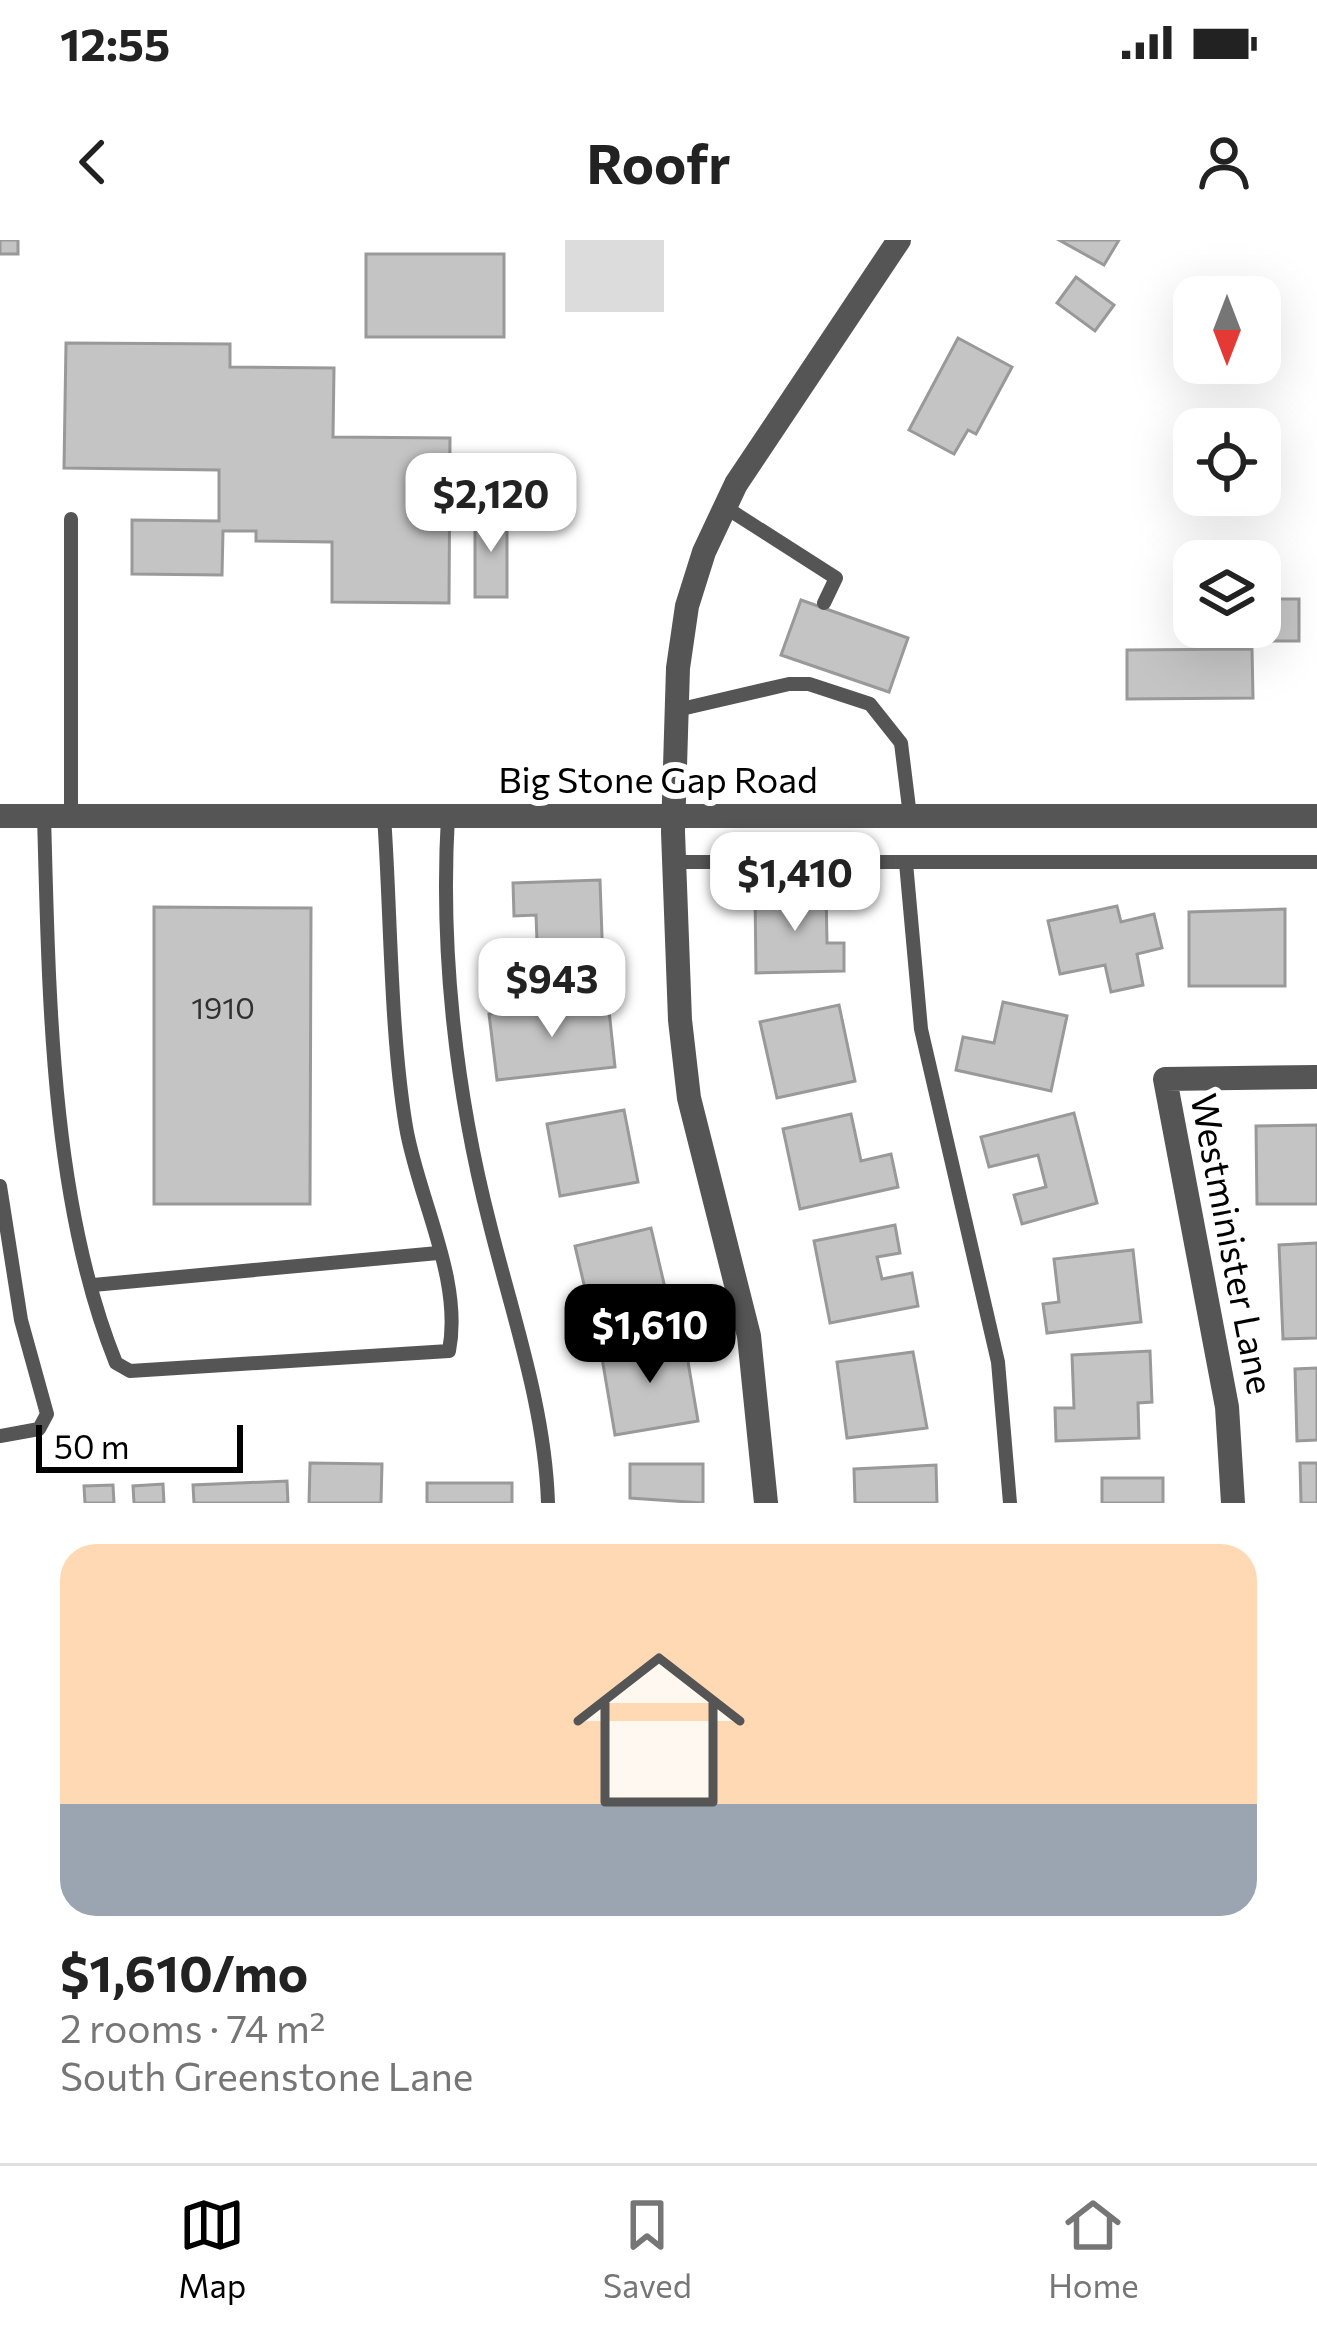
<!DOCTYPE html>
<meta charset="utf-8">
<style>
:root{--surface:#fff;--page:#f6f6f6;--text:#222;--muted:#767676;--line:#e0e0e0;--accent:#000}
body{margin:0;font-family:Commissioner,sans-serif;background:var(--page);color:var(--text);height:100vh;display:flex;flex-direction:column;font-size:45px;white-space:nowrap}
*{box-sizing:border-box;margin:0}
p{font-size:39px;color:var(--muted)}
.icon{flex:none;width:66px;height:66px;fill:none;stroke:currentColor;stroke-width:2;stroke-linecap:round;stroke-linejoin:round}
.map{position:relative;height:1263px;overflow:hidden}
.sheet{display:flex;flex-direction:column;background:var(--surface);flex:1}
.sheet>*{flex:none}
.needle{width:78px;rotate:180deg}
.fabs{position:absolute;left:1173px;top:36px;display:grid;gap:24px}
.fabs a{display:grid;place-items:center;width:108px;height:108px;border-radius:24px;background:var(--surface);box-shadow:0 12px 48px #0002;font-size:60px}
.scale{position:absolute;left:36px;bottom:30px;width:207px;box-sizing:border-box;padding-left:12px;border:6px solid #000;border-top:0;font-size:33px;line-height:42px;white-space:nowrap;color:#000;-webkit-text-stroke:9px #fff;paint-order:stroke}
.price{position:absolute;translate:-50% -102px;padding:0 27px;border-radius:24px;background:#fff;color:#222;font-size:39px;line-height:78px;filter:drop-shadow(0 3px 6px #0008)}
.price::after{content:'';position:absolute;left:50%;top:72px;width:36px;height:27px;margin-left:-18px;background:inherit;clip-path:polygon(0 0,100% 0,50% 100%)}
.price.current{background:var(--accent);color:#fff}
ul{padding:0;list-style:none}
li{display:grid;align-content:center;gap:24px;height:636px;padding:0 60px}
li span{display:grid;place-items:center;height:372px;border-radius:36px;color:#555}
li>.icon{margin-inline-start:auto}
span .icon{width:216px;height:216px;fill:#fffc;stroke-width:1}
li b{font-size:51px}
.status{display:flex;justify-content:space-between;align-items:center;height:84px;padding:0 60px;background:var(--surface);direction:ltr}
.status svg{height:33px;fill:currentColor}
header{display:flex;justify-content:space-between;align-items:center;height:156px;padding:0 60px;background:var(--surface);font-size:54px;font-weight:700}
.tabs{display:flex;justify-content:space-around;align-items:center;height:168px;border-top:3px solid var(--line);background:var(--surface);font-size:33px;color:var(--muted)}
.tabs a{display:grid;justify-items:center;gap:6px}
.tabs .current{color:var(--accent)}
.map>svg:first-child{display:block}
.green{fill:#dcdcdc}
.building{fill:#c4c4c4;stroke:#999;stroke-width:3}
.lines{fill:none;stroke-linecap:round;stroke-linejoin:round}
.service{stroke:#555;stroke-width:14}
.minor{stroke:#555;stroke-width:24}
.tertiary{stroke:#555;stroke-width:24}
.labels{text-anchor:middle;stroke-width:12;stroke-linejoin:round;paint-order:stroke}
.number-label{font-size:30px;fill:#313131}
.street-label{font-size:36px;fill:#000;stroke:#fff}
</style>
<div class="status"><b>12:55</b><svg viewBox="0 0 49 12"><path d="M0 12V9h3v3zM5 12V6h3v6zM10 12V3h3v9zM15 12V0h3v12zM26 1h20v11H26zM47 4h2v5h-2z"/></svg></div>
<header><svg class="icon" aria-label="back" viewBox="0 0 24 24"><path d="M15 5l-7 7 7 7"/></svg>Roofr<svg class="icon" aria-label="person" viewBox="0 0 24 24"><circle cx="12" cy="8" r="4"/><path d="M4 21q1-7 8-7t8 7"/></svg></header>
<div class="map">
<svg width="1317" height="1263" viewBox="0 0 1317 1263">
<rect width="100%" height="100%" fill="#fff"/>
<rect class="green" x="565" y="0" width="99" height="72"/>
<g class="building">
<rect x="0" y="0" width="18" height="14"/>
<path d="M1059,0H1119L1104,25Z"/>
<rect x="366" y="14" width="138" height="83"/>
<path d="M1076,37L1114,65L1095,91L1057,63Z"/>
<path d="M958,98L1012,127L976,194L968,190L954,214L909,190Z"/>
<path d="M66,103L230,104V127L334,128L333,197L450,198L449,363L332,362V302L256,301V291H223L222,335L132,334V280L219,281V230L64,228Z"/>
<rect x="475" y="274" width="32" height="83"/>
<rect x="1261" y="359" width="38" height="42"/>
<path d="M801,360L908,398L889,452L781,415Z"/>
<path d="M1252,409L1253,458L1127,459V410Z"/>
<path d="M600,640L603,725L538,728L536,675L514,676L513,643Z"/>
<path d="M826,651L827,703H844V731L756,733L755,653Z"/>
<path d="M1117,666L1121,682L1154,674L1162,708L1137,714L1143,745L1111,752L1105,725L1060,734L1048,681Z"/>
<path d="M154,667L311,668L310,964H154Z"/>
<path d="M1285,669V746H1189V672Z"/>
<path d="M608,761L615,827L497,840L489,774Z"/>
<path d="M1003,762L1067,776L1051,851L956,830L963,797L994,803Z"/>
<path d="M839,765L855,841L777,858L760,782Z"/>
<path d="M624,870L638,942L560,956L547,884Z"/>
<path d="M1074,873L1097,963L1022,984L1014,955L1046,947L1038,915L989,927L981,897Z"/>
<path d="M851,874L861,921L891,914L898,947L800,969L783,889Z"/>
<path d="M1317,885V964H1257L1256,886Z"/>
<path d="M895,985L900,1013L877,1017L882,1039L912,1033L918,1066L830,1083L814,1001Z"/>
<path d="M651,988L669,1065L593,1083L575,1006Z"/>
<path d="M1317,1003V1098L1283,1099L1279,1005Z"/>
<path d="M1133,1010L1141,1082L1047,1093L1043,1064L1059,1062L1054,1019Z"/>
<path d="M684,1098L698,1181L615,1195L601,1112Z"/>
<path d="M1150,1111L1152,1162L1138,1163L1139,1198L1056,1201L1055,1168H1074L1072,1115Z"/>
<path d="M913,1112L927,1188L847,1198L837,1122Z"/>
<path d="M1317,1128V1200L1297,1201L1295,1129Z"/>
<path d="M310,1223L382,1224L381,1263H309Z"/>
<path d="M1300,1223H1317V1263H1301Z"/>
<path d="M630,1224H703V1263L630,1258Z"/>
<path d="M936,1225L937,1263H855L854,1229Z"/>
<rect x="1102" y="1238" width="61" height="25"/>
<path d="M287,1241L288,1263H194L193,1245Z"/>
<rect x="427" y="1243" width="85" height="20"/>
<path d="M163,1244L164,1263H134L133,1246Z"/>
<path d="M113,1245L114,1263H85L84,1246Z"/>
</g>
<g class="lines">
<g class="service">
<path d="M725,267L836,338L824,363"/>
<path d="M71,279V576"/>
<path d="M677,470L789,444H809L870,464L901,503L910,576"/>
<path d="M44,576C49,751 50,960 116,1123L130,1131L449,1111C463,1039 418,958 406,887C390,790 391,675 384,576"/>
<path d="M448,576C440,711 456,853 490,985C513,1077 545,1168 548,1263"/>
<path d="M673,622H1317"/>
<path d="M906,623L921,789L998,1122L1010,1263"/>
<path d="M0,946L21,1080L47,1174L39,1189L0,1196"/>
<path d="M93,1045L438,1013"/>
</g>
<path class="minor" d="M1233,1263L1227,1167L1165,839L1317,837"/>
<g class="tertiary">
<path d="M0,576H1317"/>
<path d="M766,1263L749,1096L689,858L680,780L673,592L678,428L687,366L704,312L736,244L899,0"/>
</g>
</g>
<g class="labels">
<g class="number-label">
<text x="223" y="779">1910</text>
</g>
<g class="street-label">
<text x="658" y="553">Big Stone Gap Road</text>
<text transform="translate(1232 1004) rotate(79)" y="13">Westminister Lane</text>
</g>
</g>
</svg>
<div class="fabs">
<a><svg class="needle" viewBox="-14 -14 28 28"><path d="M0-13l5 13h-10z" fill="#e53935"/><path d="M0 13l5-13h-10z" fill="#767676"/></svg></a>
<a><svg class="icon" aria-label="locate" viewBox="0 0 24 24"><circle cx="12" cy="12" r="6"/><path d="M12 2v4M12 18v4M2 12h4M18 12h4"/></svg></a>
<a><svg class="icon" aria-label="layers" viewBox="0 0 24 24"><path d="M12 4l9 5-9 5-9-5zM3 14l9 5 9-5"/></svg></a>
</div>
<div class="scale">50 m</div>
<b class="price" style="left:491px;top:315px">$2,120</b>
<b class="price" style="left:795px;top:694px">$1,410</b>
<b class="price" style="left:552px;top:800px">$943</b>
<b class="price current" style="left:650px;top:1146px">$1,610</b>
</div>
<section class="sheet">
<ul>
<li><span style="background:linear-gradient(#ffd9b3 70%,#9aa5b1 0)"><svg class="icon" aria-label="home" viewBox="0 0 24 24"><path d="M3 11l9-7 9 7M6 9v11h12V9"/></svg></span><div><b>$1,610/mo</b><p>2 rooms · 74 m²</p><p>South Greenstone Lane</p></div></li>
</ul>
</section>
<nav class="tabs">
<a class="current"><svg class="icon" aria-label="map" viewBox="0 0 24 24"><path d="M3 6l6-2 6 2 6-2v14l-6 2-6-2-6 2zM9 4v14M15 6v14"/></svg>Map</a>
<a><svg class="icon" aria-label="saved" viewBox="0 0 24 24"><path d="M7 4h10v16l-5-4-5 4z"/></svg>Saved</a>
<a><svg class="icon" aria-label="home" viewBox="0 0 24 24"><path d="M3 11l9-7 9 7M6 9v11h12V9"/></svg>Home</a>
</nav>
